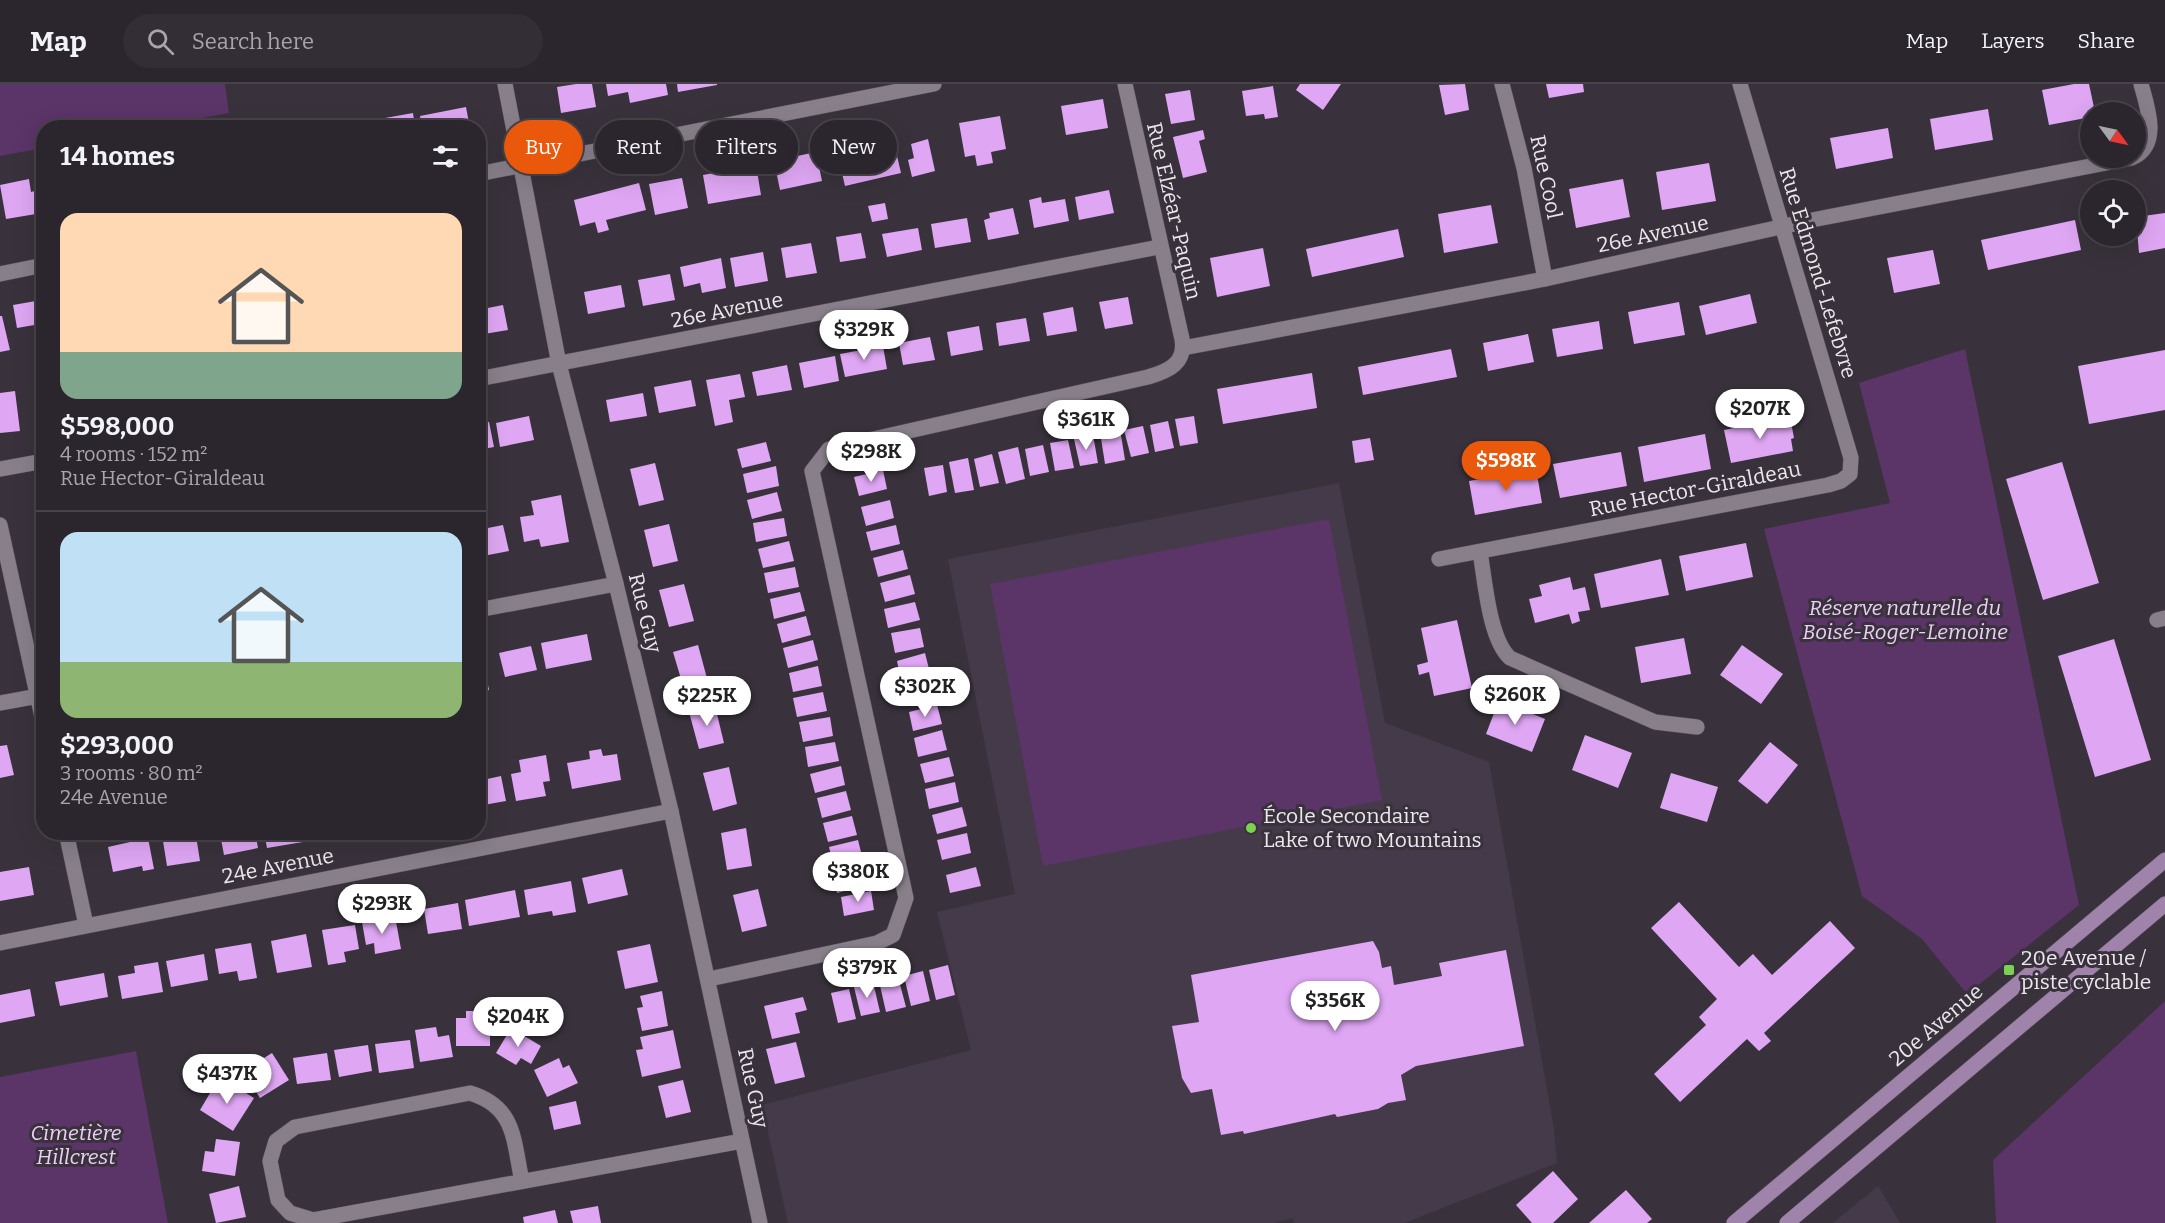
<!DOCTYPE html>
<meta charset="utf-8">
<style>
:root{--surface:#2b262d;--page:#332e35;--text:#f1f3f6;--muted:#a6a5aa;--line:#474349;--accent:#ea580c}
body{margin:0;font-family:Bitter,serif;background:var(--page);color:var(--text);height:100vh;display:flex;flex-direction:column;font-size:22px;white-space:nowrap}
*{box-sizing:border-box;margin:0}
p{font-size:20px;color:var(--muted)}
.icon{flex:none;width:33px;height:33px;fill:none;stroke:currentColor;stroke-width:2;stroke-linecap:round;stroke-linejoin:round}
.map{position:relative;flex:1;overflow:hidden}
.panel{position:absolute;left:36px;top:36px;width:450px;height:720px;display:flex;flex-direction:column;background:var(--surface);border-radius:24px;box-shadow:0 6px 24px #0002,0 0 0 2px var(--line)}
.panel>*{flex:none}
.hud{position:absolute;left:504px;top:36px;width:570px;height:54px;display:flex;gap:12px}
.needle{width:39px;rotate:123deg}
.controls{position:absolute;left:2080px;top:18px;display:grid;gap:12px}
.controls a{display:grid;place-items:center;width:66px;height:66px;border-radius:50%;background:var(--surface);box-shadow:0 6px 24px #0002,0 0 0 2px var(--line);font-size:30px}
.price{position:absolute;translate:-50% -51px;padding:0 14px;border-radius:21px;background:#fff;color:#222;font-size:20px;line-height:39px;filter:drop-shadow(0 2px 3px #0008)}
.price::after{content:'';position:absolute;left:50%;top:36px;width:18px;height:14px;margin-left:-9px;background:inherit;clip-path:polygon(0 0,100% 0,50% 100%)}
.price.selected{background:var(--accent);color:#fff}
ul{padding:0;list-style:none}
li{display:grid;align-content:center;gap:12px;height:318px;padding:0 24px}
li+li{border-top:2px solid var(--line)}
li span{display:grid;place-items:center;height:186px;border-radius:18px;color:#555}
li>.icon{margin-inline-start:auto}
span .icon{width:108px;height:108px;fill:#fffc;stroke-width:1}
li b{font-size:26px}
h2{display:flex;justify-content:space-between;align-items:center;height:72px;padding:0 24px;font-size:26px}
.pill{padding:0 21px;border-radius:27px;background:var(--surface);box-shadow:0 6px 24px #0002,0 0 0 2px var(--line);font-size:21px;line-height:54px}
.pill.selected{background:var(--accent);color:#fff}
header{display:flex;align-items:center;gap:36px;box-sizing:border-box;height:84px;padding:0 30px;background:var(--surface);border-bottom:2px solid var(--line)}
header strong{font-size:28px}
nav{display:flex;gap:33px;margin-inline-start:auto;font-size:21px}
.search{width:420px;height:54px;background:var(--page);display:flex;align-items:center;gap:15px;box-sizing:border-box;padding:0 21px;border-radius:33px;color:var(--muted);font-size:22px}
.map>svg:first-child{display:block}
.built{fill:#453a49}
.green{fill:#5b3468}
.building{fill:#dea6f3}
.lines{fill:none;stroke-linecap:round;stroke-linejoin:round}
.street-casing{stroke:#554f58;stroke-width:16}
.secondary-casing{stroke:#554f58;stroke-width:16}
.street{stroke:#887f8b;stroke-width:15}
.secondary{stroke:#a083aa;stroke-width:15}
.poi-dot{fill:#7cd155;stroke:#39323c;stroke-width:2}
.labels{text-anchor:middle;stroke-width:6;stroke-linejoin:round;paint-order:stroke}
.street-label{font-size:21px;fill:#ebe7ed;stroke:#39323c}
.park-label{font-size:21px;font-style:italic;fill:#ebcff5;stroke:#39323c}
.poi-label{font-size:21px;fill:#ebe7ed;stroke:#39323c;text-anchor:start}
</style>
<header>
<strong>Map</strong>
<div class="search"><svg class="icon" aria-label="search" viewBox="0 0 24 24"><circle cx="10" cy="10" r="6"/><path d="M15 15l6 6"/></svg>Search here</div>
<nav><a>Map</a><a>Layers</a><a>Share</a></nav>
</header>
<div class="map">
<svg width="2165" height="1139" viewBox="0 0 2165 1139">
<rect width="100%" height="100%" fill="#39323c"/>
<g class="built">
<path d="M1339,399L1385,639L1489,678L1554,1045L1557,1079L1404,1139H1294L1293,1134L1274,1139H788L762,1021L971,966L937,828L1015,810L948,475Z"/>
<path d="M1878,1102L1900,1139H1833Z"/>
</g>
<g class="green">
<path d="M0,0H225L229,29L152,43L44,44L43,64L0,72Z"/>
<path d="M1965,265L2079,821L1967,910L1922,855L1862,812L1764,445L1890,419L1859,299Z"/>
<path d="M1329,435L1382,716L1043,782L990,500Z"/>
<path d="M2165,917V1139H1996L1993,1076Z"/>
<path d="M136,967L168,1139H0V993Z"/>
</g>
<g class="building">
<path d="M576,0H592L596,23L561,29L557,3Z"/>
<path d="M606,0H666L668,11L630,19L628,8L608,12Z"/>
<path d="M677,0H717V1L678,8Z"/>
<path d="M1300,0H1341L1323,26L1296,6Z"/>
<path d="M1465,0L1469,26L1445,31L1439,1Z"/>
<path d="M1546,0H1583L1584,8L1549,14Z"/>
<path d="M2074,0H2089L2095,28H2091V33L2049,41L2042,6Z"/>
<path d="M1273,2L1278,33L1265,35L1264,30L1246,32L1242,7Z"/>
<path d="M1190,6L1195,36L1171,40L1165,10Z"/>
<path d="M1103,15L1108,44L1066,51L1061,22Z"/>
<path d="M466,23L470,44H422L420,32Z"/>
<path d="M1988,25L1993,56L1935,66L1930,35Z"/>
<path d="M413,29L415,44H386L385,34Z"/>
<path d="M1000,32L1006,65L991,68L993,79L977,82L975,71L965,73L959,39Z"/>
<path d="M1888,44L1893,74L1836,85L1830,54Z"/>
<path d="M1203,46L1205,55L1199,57L1207,88L1183,94L1173,53Z"/>
<path d="M928,55L935,87L912,93L908,76L914,74L911,60Z"/>
<path d="M894,59L901,89L845,102L838,72Z"/>
<path d="M816,68L822,97L780,106L774,77Z"/>
<path d="M1709,79L1716,117L1662,126L1656,88Z"/>
<path d="M756,81L761,111L708,120L703,91Z"/>
<path d="M682,94L688,124L655,131L649,100Z"/>
<path d="M29,95L31,108L38,106L42,129L6,135L0,101Z"/>
<path d="M1623,95L1630,133L1576,144L1569,105Z"/>
<path d="M639,99L646,126L606,136L609,146L598,149L595,138L580,142L574,116Z"/>
<path d="M1109,106L1114,129L1079,136L1075,113Z"/>
<path d="M1041,113L1042,119L1065,115L1069,137L1034,144L1029,116Z"/>
<path d="M885,119L888,135L872,138L868,122Z"/>
<path d="M1491,121L1498,159L1444,169L1438,130Z"/>
<path d="M1013,124L1019,150L988,156L984,136L990,134L989,129Z"/>
<path d="M2165,129V164L2139,169L2136,133Z"/>
<path d="M967,134L971,158L935,164L931,140Z"/>
<path d="M2075,136L2081,166L1988,186L1981,156Z"/>
<path d="M918,144L922,166L887,173L882,150Z"/>
<path d="M1398,145L1404,173L1312,193L1306,165Z"/>
<path d="M861,149L866,174L840,178L836,153Z"/>
<path d="M811,159L817,189L786,194L781,164Z"/>
<path d="M1263,164L1270,202L1217,213L1210,174Z"/>
<path d="M1933,166L1940,200L1894,209L1887,174Z"/>
<path d="M763,168L768,197L735,203L730,174Z"/>
<path d="M721,174L726,204L702,209L700,199L684,203L680,183Z"/>
<path d="M670,190L675,216L643,222L638,196Z"/>
<path d="M621,201L625,223L588,230L584,208Z"/>
<path d="M1750,210L1757,239L1706,251L1699,222Z"/>
<path d="M1128,213L1133,240L1105,245L1099,218Z"/>
<path d="M36,217L40,240L17,244L13,221Z"/>
<path d="M1679,218L1685,251L1634,260L1628,228Z"/>
<path d="M503,221L508,246L478,251V226Z"/>
<path d="M1073,223L1077,247L1047,252L1043,229Z"/>
<path d="M0,232H2L10,266L0,268Z"/>
<path d="M1026,234L1030,257L999,262L996,239Z"/>
<path d="M1599,237L1603,265L1557,273L1552,245Z"/>
<path d="M979,242L983,266L951,272L947,248Z"/>
<path d="M1528,250L1534,278L1488,287L1483,259Z"/>
<path d="M930,253L935,276L903,281L899,259Z"/>
<path d="M883,262L887,285L845,293L840,270Z"/>
<path d="M1451,265L1457,293L1363,311L1358,283Z"/>
<path d="M2165,266V326L2089,340L2078,282Z"/>
<path d="M835,272L839,297L804,304L799,279Z"/>
<path d="M787,281L792,306L757,312L752,288Z"/>
<path d="M1312,289L1317,324L1223,340L1217,305Z"/>
<path d="M740,290L745,313L729,316L733,338L715,342L706,296Z"/>
<path d="M691,296L696,322L659,329L654,303Z"/>
<path d="M15,307L20,347L0,349V309Z"/>
<path d="M643,309L647,332L610,338L606,316Z"/>
<path d="M529,332L534,356L500,363L496,339Z"/>
<path d="M1194,332L1198,359L1180,362L1175,335Z"/>
<path d="M1790,333L1794,354L1791,355L1793,367L1731,379L1724,346Z"/>
<path d="M1168,337L1174,364L1155,368L1150,341Z"/>
<path d="M489,338L494,363L478,366V339Z"/>
<path d="M1143,342L1149,369L1131,373L1124,346Z"/>
<path d="M1120,345L1125,376L1105,380L1100,348Z"/>
<path d="M1705,350L1711,385L1644,398L1638,363Z"/>
<path d="M1093,351L1098,379L1080,382L1074,355Z"/>
<path d="M1370,354L1374,376L1355,379L1352,357Z"/>
<path d="M1068,356L1074,384L1055,387L1050,359Z"/>
<path d="M766,358L771,377L742,384L737,365Z"/>
<path d="M1043,361L1049,388L1030,392L1025,365Z"/>
<path d="M1018,363L1025,395L1006,400L998,368Z"/>
<path d="M1621,368L1627,402L1560,414L1553,380Z"/>
<path d="M992,370L999,399L980,403L974,375Z"/>
<path d="M968,374L974,406L955,409L949,378Z"/>
<path d="M2062,378L2099,499L2043,516L2006,395Z"/>
<path d="M655,379L664,416L639,422L630,385Z"/>
<path d="M943,381L947,408L929,412L924,384Z"/>
<path d="M776,382L779,402L747,409L743,390Z"/>
<path d="M1536,385L1542,419L1475,431L1469,397Z"/>
<path d="M883,386L887,405L859,412L854,393Z"/>
<path d="M777,408L782,427L752,435L747,416Z"/>
<path d="M561,411L569,458L541,463L539,455L524,458L520,433L534,431L531,417Z"/>
<path d="M890,416L894,434L866,442L861,423Z"/>
<path d="M784,434L787,452L756,458L753,439Z"/>
<path d="M669,440L678,477L653,483L644,446Z"/>
<path d="M503,441L509,467L478,473V446Z"/>
<path d="M896,441L900,460L871,467L866,448Z"/>
<path d="M789,457L794,477L763,484L758,465Z"/>
<path d="M1746,459L1753,493L1686,507L1679,472Z"/>
<path d="M903,466L908,485L878,493L873,474Z"/>
<path d="M1661,475L1669,511L1601,524L1594,490Z"/>
<path d="M795,483L799,503L768,509L764,489Z"/>
<path d="M910,491L915,510L885,518L880,499Z"/>
<path d="M1570,493L1573,506L1585,503L1590,526L1578,528L1580,537L1572,540L1569,530L1535,539L1529,515L1542,512L1539,501Z"/>
<path d="M684,500L694,537L669,543L659,506Z"/>
<path d="M800,508L805,527L774,535L770,515Z"/>
<path d="M915,518L920,536L888,544L884,525Z"/>
<path d="M806,532L811,551L782,559L777,540Z"/>
<path d="M1457,536L1472,604L1434,612L1429,588L1419,591L1417,581L1428,578L1421,544Z"/>
<path d="M920,544L924,563L895,569L891,549Z"/>
<path d="M587,550L592,576L546,585L541,559Z"/>
<path d="M1684,554L1691,590L1641,599L1635,563Z"/>
<path d="M2114,555L2151,676L2095,693L2058,572Z"/>
<path d="M813,556L818,576L788,584L783,564Z"/>
<path d="M698,561L708,598L684,605L673,568Z"/>
<path d="M1742,561L1783,590L1761,620L1720,591Z"/>
<path d="M531,562L537,586L505,593L499,569Z"/>
<path d="M925,569L930,589L901,596L897,577Z"/>
<path d="M482,571L489,606L478,608V572Z"/>
<path d="M818,582L822,602L793,608L789,589Z"/>
<path d="M931,595L936,614L907,621L902,602Z"/>
<path d="M823,608L827,627L797,633L793,614Z"/>
<path d="M1499,616L1545,635L1532,668L1486,650Z"/>
<path d="M937,621L942,640L913,647L909,628Z"/>
<path d="M715,622L724,659L699,665L689,628Z"/>
<path d="M830,633L833,652L803,658L799,638Z"/>
<path d="M942,646L947,666L918,673L914,654Z"/>
<path d="M1585,651L1632,669L1618,704L1572,686Z"/>
<path d="M835,658L839,677L808,683L805,663Z"/>
<path d="M1770,658L1798,681L1767,720L1738,697Z"/>
<path d="M7,661L14,691L0,694V662Z"/>
<path d="M601,665L603,672L617,670L621,696L572,705L567,679L590,675L589,667Z"/>
<path d="M546,671L550,697L543,698L546,712L516,717L511,690L521,688L519,676Z"/>
<path d="M949,673L954,692L925,699L920,680Z"/>
<path d="M841,682L845,701L815,709L810,690Z"/>
<path d="M729,683L737,720L713,727L703,689Z"/>
<path d="M1671,689L1718,703L1707,738L1660,724Z"/>
<path d="M501,692L506,717L478,722V697Z"/>
<path d="M955,698L959,718L929,725L925,705Z"/>
<path d="M846,707L851,726L822,734L817,714Z"/>
<path d="M962,723L967,742L937,750L932,731Z"/>
<path d="M852,732L857,751L828,758L823,739Z"/>
<path d="M746,744L752,782L727,786L721,749Z"/>
<path d="M230,748H255L258,764L224,771L220,750Z"/>
<path d="M264,748H301L303,758L267,764Z"/>
<path d="M316,748H351V750L317,756Z"/>
<path d="M967,749L971,769L942,776L937,756Z"/>
<path d="M196,752L200,777L167,782L163,757Z"/>
<path d="M148,754L154,785L143,787L142,782L113,788L108,763Z"/>
<path d="M858,756L863,776L834,783L829,763Z"/>
<path d="M862,782L867,801L837,809L832,789Z"/>
<path d="M29,783L34,811L0,817V788Z"/>
<path d="M976,783L981,802L950,809L946,791Z"/>
<path d="M622,785L628,811L588,820L582,794Z"/>
<path d="M571,797L576,828L553,832L552,827L528,831L524,806Z"/>
<path d="M758,805L767,842L742,848L733,811Z"/>
<path d="M515,806L520,833L469,842L465,816Z"/>
<path d="M871,807L874,826L844,832L841,813Z"/>
<path d="M1679,818L1739,883L1753,870L1772,891L1830,837L1855,864L1764,949L1771,957L1759,967L1747,955L1680,1018L1654,990L1706,941L1699,933L1717,915L1651,844Z"/>
<path d="M458,819L462,845L428,850L424,825Z"/>
<path d="M395,832L401,865L375,870L374,859L366,861L362,838Z"/>
<path d="M355,841L359,865L344,868L346,878L328,881L322,846Z"/>
<path d="M306,850L312,883L277,889L271,857Z"/>
<path d="M1373,857L1379,868L1382,884L1391,882L1394,901L1442,892L1439,879L1506,866L1524,962L1416,982L1401,991L1406,1016L1388,1019L1378,1025L1337,1033L1335,1030L1244,1050L1243,1047L1221,1051L1212,1005L1191,1009L1182,994L1172,942L1199,938L1191,891Z"/>
<path d="M251,859L257,894L239,897L237,887L219,890L215,865Z"/>
<path d="M650,860L658,898L625,905L617,867Z"/>
<path d="M204,870L208,896L171,903L166,877Z"/>
<path d="M158,878L163,908L122,915L118,892L135,889L134,882Z"/>
<path d="M948,881L955,911L936,916L929,886Z"/>
<path d="M923,887L930,917L911,922L904,892Z"/>
<path d="M104,889L108,913L60,922L55,898Z"/>
<path d="M898,893L906,923L886,928L879,897Z"/>
<path d="M873,898L880,928L861,932L854,903Z"/>
<path d="M30,905L35,932L0,939V911Z"/>
<path d="M849,905L856,935L838,939L831,909Z"/>
<path d="M662,907L668,942L642,947L637,924L643,923L640,912Z"/>
<path d="M803,913L807,926L795,929L800,949L772,955L764,922Z"/>
<path d="M466,927H479V942H490V962H456V934H466Z"/>
<path d="M436,943L438,953L449,951L453,973L420,978L415,946Z"/>
<path d="M511,944L541,962L531,980L521,974L516,981L496,969Z"/>
<path d="M673,946L681,984L642,993L636,966L643,965L640,953Z"/>
<path d="M410,956L414,984L379,989L375,960Z"/>
<path d="M796,958L805,993L775,1000L766,965Z"/>
<path d="M368,961L372,987L339,993L334,966Z"/>
<path d="M272,969L289,996L260,1014L243,987Z"/>
<path d="M327,969L331,996L297,1000L293,974Z"/>
<path d="M559,974L563,984L569,981L578,999L547,1013L534,986Z"/>
<path d="M225,996L254,1014L233,1047L200,1026L213,1004L218,1007Z"/>
<path d="M683,996L691,1028L666,1034L658,1002Z"/>
<path d="M576,1017L581,1040L554,1046L549,1023Z"/>
<path d="M216,1055L240,1058L235,1092L202,1087L205,1067L214,1068Z"/>
<path d="M1553,1087L1578,1115L1553,1139H1532L1516,1121Z"/>
<path d="M239,1102L246,1133L216,1139L209,1110Z"/>
<path d="M1626,1106L1652,1135L1647,1139H1589Z"/>
<path d="M598,1122L601,1139H573L570,1127Z"/>
<path d="M555,1126L558,1139H524L523,1133Z"/>
</g>
<g class="lines">
<defs>
<g id="street">
<path d="M505,0L559,280L616,500L671,727L760,1139"/>
<path d="M1502,0L1524,84L1545,195"/>
<path d="M2136,72C2160,57 2147,22 2141,0"/>
<path d="M478,90L934,0"/>
<path d="M0,190L44,181"/>
<path d="M1183,264L1545,195L1812,136L2132,74"/>
<path d="M478,295L1159,163"/>
<path d="M0,385L44,377"/>
<path d="M0,441L44,642"/>
<path d="M1480,468C1485,496 1489,555 1510,574L1655,638L1697,643"/>
<path d="M1439,475L1828,401L1841,397L1850,390L1851,374L1740,0"/>
<path d="M478,526L616,500"/>
<path d="M2157,536L2165,534"/>
<path d="M0,619L44,611"/>
<path d="M66,748L86,841"/>
<path d="M0,859L671,727"/>
<path d="M709,895L877,859L893,851L906,814L812,387L829,365L1148,293C1169,287 1186,279 1182,255L1125,0"/>
<path d="M522,1097C513,1056 516,1023 470,1009L295,1043L276,1057L270,1077L278,1116L290,1129L313,1136L742,1057"/>
</g>
<g id="secondary">
<path d="M1734,1139L2165,776"/>
<path d="M1787,1139L2165,820"/>
</g>
</defs>
<use href="#street" class="street-casing"/>
<use href="#secondary" class="secondary-casing"/>
<use href="#street" class="street"/>
<use href="#secondary" class="secondary"/>
</g>
<g class="poi-dot">
<circle cx="1251" cy="744" r="6"/>
<rect x="2003" y="880" width="12" height="12" rx="3"/>
</g>
<g class="labels">
<g class="street-label">
<text transform="translate(1546 93) rotate(78)" y="7">Rue Cool</text>
<text transform="translate(1174 127) rotate(77)" y="7">Rue Elzéar-Paquin</text>
<text transform="translate(1653 150) rotate(-12)" y="7">26e Avenue</text>
<text transform="translate(1818 189) rotate(73)" y="7">Rue Edmond-Lefebvre</text>
<text transform="translate(727 226) rotate(-11)" y="7">26e Avenue</text>
<text transform="translate(1695 405) rotate(-11)" y="7">Rue Hector-Giraldeau</text>
<text transform="translate(645 529) rotate(76)" y="7">Rue Guy</text>
<text transform="translate(278 782) rotate(-11)" y="7">24e Avenue</text>
<text transform="translate(1936 941) rotate(-40)" y="7">20e Avenue</text>
<text transform="translate(753 1004) rotate(78)" y="7">Rue Guy</text>
</g>
<g class="park-label">
<text x="1905" y="531">Réserve naturelle du<tspan x="1905" dy="24">Boisé-Roger-Lemoine</tspan></text>
<text x="76" y="1056">Cimetière<tspan x="76" dy="24">Hillcrest</tspan></text>
</g>
<g class="poi-label">
<text x="1263" y="739">École Secondaire<tspan x="1263" dy="24">Lake of two Mountains</tspan></text>
<text x="2021" y="881">20e Avenue /<tspan x="2021" dy="24">piste cyclable</tspan></text>
</g>
</g>
</svg>
<div class="controls">
<a><svg class="needle" viewBox="-14 -14 28 28"><path d="M0-13l5 13h-10z" fill="#e53935"/><path d="M0 13l5-13h-10z" fill="#a6a5aa"/></svg></a>
<a><svg class="icon" aria-label="locate" viewBox="0 0 24 24"><circle cx="12" cy="12" r="6"/><path d="M12 2v4M12 18v4M2 12h4M18 12h4"/></svg></a>
</div>
<b class="price" style="left:864px;top:277px">$329K</b>
<b class="price" style="left:1760px;top:356px">$207K</b>
<b class="price" style="left:1086px;top:367px">$361K</b>
<b class="price" style="left:871px;top:399px">$298K</b>
<b class="price selected" style="left:1506px;top:408px">$598K</b>
<b class="price" style="left:925px;top:634px">$302K</b>
<b class="price" style="left:1515px;top:642px">$260K</b>
<b class="price" style="left:707px;top:643px">$225K</b>
<b class="price" style="left:858px;top:819px">$380K</b>
<b class="price" style="left:382px;top:851px">$293K</b>
<b class="price" style="left:867px;top:915px">$379K</b>
<b class="price" style="left:1335px;top:948px">$356K</b>
<b class="price" style="left:518px;top:964px">$204K</b>
<b class="price" style="left:227px;top:1021px">$437K</b>
<div class="hud">
<a class="pill selected">Buy</a>
<a class="pill">Rent</a>
<a class="pill">Filters</a>
<a class="pill">New</a>
</div>
<section class="panel">
<h2>14 homes<svg class="icon" aria-label="filters" viewBox="0 0 24 24"><path d="M4 7h16M4 17h16"/><circle cx="9" cy="7" r="2"/><circle cx="15" cy="17" r="2"/></svg></h2>
<ul>
<li><span style="background:linear-gradient(#ffd9b3 75%,#7fa58c 0)"><svg class="icon" aria-label="home" viewBox="0 0 24 24"><path d="M3 11l9-7 9 7M6 9v11h12V9"/></svg></span><div><b>$598,000</b><p>4 rooms · 152 m²</p><p>Rue Hector-Giraldeau</p></div></li>
<li><span style="background:linear-gradient(#bfe0f5 70%,#8fb573 0)"><svg class="icon" aria-label="home" viewBox="0 0 24 24"><path d="M3 11l9-7 9 7M6 9v11h12V9"/></svg></span><div><b>$293,000</b><p>3 rooms · 80 m²</p><p>24e Avenue</p></div></li>
</ul>
</section>
</div>
